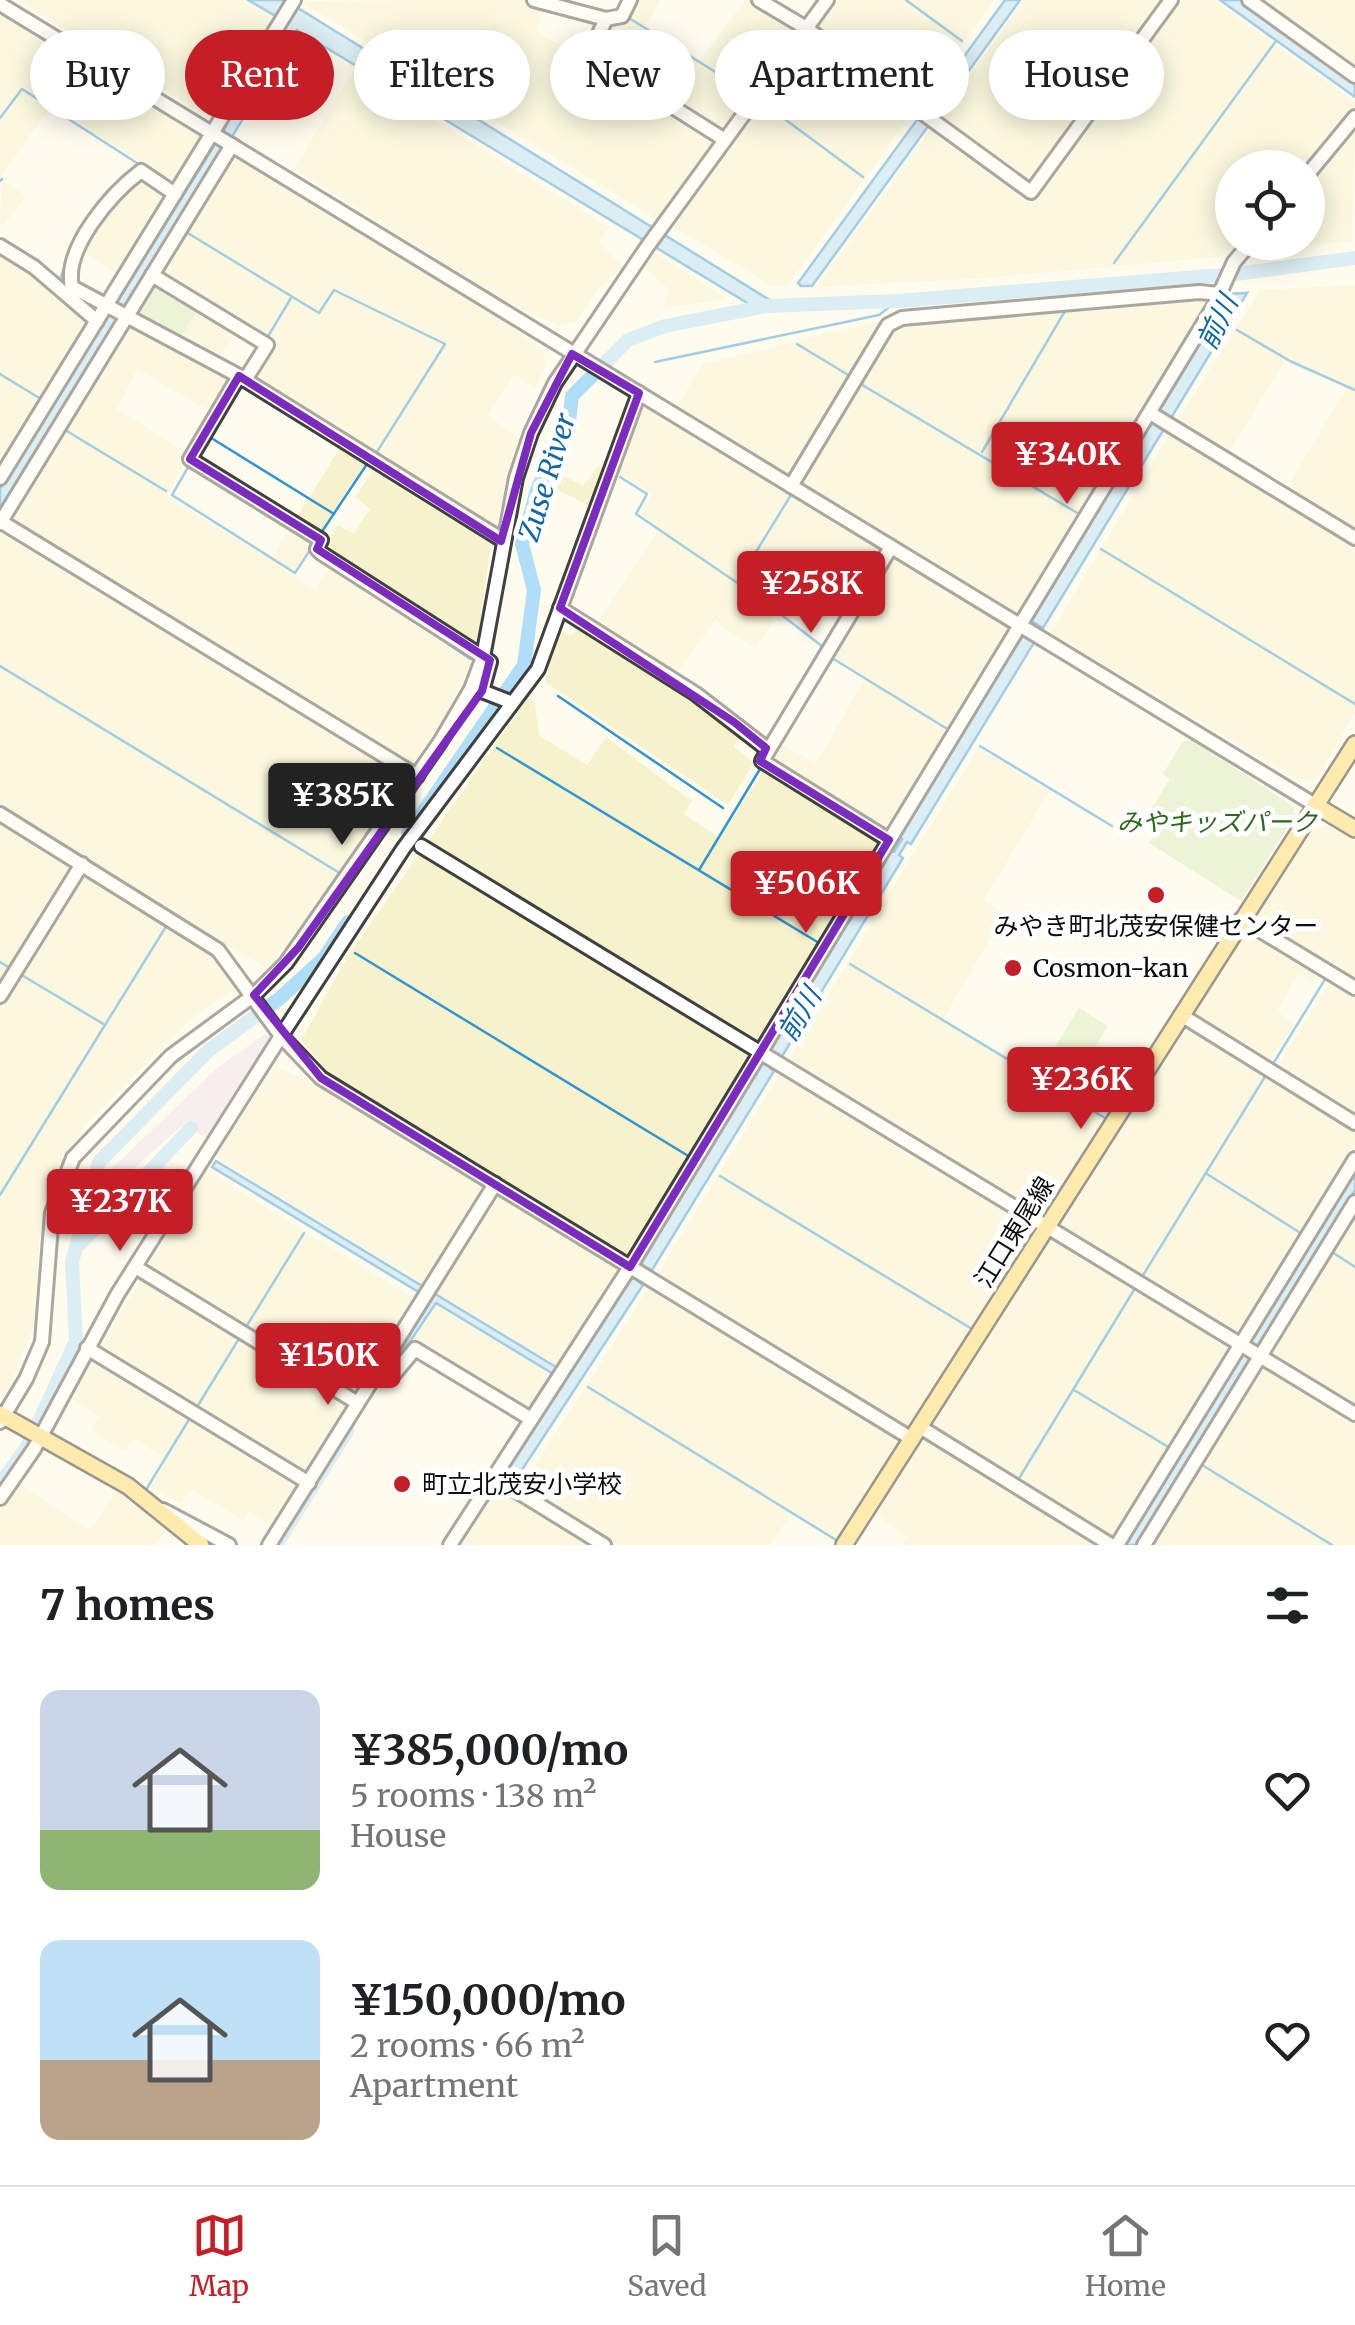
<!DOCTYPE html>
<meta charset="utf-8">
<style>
:root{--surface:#fff;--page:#f6f6f6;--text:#202124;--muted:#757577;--line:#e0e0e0;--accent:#c41e27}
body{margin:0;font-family:Merriweather,"Noto Sans JP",serif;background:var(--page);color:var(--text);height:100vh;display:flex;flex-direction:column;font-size:38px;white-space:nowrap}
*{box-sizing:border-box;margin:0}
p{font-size:32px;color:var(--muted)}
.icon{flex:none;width:55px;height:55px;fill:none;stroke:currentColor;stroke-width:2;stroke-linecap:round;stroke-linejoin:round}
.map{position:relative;height:1545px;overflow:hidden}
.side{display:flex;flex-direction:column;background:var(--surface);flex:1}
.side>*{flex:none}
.hud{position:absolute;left:30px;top:30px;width:1295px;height:90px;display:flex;gap:20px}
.buttons{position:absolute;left:1215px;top:150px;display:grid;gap:20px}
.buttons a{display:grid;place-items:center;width:110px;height:110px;border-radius:50%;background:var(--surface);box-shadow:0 5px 25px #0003;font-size:50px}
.price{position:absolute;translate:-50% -85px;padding:0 22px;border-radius:10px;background:var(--accent);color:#fff;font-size:32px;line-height:65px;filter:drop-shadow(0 2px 5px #0008)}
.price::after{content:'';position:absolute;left:50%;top:60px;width:30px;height:22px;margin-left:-15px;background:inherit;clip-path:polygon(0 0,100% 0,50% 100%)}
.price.active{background:#222;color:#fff}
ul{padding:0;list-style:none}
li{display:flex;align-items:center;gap:30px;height:250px;padding:0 40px}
li span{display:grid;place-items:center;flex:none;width:280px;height:200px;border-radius:20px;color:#555}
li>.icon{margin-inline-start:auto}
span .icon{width:120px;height:120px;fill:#fffc;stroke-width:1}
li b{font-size:42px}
h2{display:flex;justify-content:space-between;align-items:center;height:120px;padding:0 40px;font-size:42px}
.tag{padding:0 35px;border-radius:45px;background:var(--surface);box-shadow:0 5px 25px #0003;font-size:35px;line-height:90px}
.tag.active{background:var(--accent);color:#fff}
.dock{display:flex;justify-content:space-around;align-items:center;height:140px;border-top:2px solid var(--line);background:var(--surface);font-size:28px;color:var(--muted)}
.dock a{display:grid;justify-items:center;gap:5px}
.dock .active{color:var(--accent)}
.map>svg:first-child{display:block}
.industrial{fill:#ebe1ed}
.farmland{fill:#f6f3cc}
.green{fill:#d2ebb5}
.water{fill:#b0def9;stroke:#3394d4;stroke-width:2.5}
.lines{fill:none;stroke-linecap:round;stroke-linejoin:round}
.stream{stroke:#3394d4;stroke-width:2.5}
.river{stroke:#b0def9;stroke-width:14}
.minor-casing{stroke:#404040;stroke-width:18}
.major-casing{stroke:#1e1e1e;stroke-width:20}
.minor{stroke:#fff;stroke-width:12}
.major{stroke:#ffd75e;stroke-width:15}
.marked{fill:none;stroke:#7b2cbf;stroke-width:8;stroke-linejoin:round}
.poi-dot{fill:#c41e27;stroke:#fff;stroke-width:4}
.labels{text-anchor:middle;stroke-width:10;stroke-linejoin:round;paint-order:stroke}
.park-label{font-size:25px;font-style:italic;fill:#2b681a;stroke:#fff}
.poi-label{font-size:25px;fill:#0d0d0d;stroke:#fff;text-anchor:start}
.street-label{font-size:25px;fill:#0d0d0d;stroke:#fff}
.water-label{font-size:28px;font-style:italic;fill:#1065a5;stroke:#fff}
</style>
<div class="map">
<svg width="1355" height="1545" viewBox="0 0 1355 1545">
<rect width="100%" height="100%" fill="#fffcee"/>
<path class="industrial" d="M265,1034L273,1038L211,1142L185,1123L113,1187L105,1175L217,1068Z"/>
<g class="farmland">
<path d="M16,0H240L274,20L214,120Z"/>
<path d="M526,0L545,8L538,33L588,60L608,23L622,24L634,0H661L645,26L701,60L745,0H753L799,28L659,220L299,1Z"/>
<path d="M836,0H994L788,285H770L671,225Z"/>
<path d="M1024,0H1214L1355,102V110L1307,167L1232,168V242L1245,243L1217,257L986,278L817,287Z"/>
<path d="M1254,0H1355V74Z"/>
<path d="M0,10L206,135L177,184L51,106L0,178Z"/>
<path d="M354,70L609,227L598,243L623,266L596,292L576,321L559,326L511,304L294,169Z"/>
<path d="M1355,125L1352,242L1255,247L1259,243L1308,242V183Z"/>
<path d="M232,153L499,317L542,350L546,365L535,389L514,374L488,416L520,438L493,532L251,377L272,344L241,325L218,360L179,340L157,275Z"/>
<path d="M142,175L169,195L120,275L82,251L92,231Z"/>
<path d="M2,180L26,196L4,225L0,223Z"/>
<path d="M0,251L33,271L92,322L0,471Z"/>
<path d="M655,253L726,298L664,309L667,288L645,268Z"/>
<path d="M1355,285V536L1284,492L1347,388L1285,361L1227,456L1175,424L1260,290Z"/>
<path d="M1194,295L1209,299L1210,306L1023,616L677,406L703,364L877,322Z"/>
<path d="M127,325L235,378L213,413L137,369L117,409L188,454L167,497L271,559L341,446L365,463L292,575L315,590L329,568L471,662L444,718L300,932L265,967L210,936L204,945L235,989L193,1017L86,1124L57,1166L41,1207L34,1326L7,1392L0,1394V532Z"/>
<path d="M640,404L885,550L855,601L838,595L831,605L776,567L756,597L774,621L755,648L715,621L671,680L743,734L734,747L754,762L728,805L545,682L558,631L571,636L580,625L592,632L659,529L641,514L652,493L614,470Z"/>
<path d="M1173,428L1355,544V713L1317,778L1300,781L1051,633Z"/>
<path d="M599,466L608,471L594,508L552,487L560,474L583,486Z"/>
<path d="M373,471L491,544L476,649L322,548L338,525L353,534L370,509L355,497Z"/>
<path d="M895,556L1013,627L889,833L772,764L782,745L816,763L866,677L835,657Z"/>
<path d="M528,697L535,703L539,735L587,765L606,737L692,801L684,814L720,838L765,768L884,841L561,1368L215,1157L274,1066L328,1089L332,1077L301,1040L348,956Z"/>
<path d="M978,748L1049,792L984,900L1005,914L942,1021L1106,1121L838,1543L791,1514L770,1545H458L496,1483L517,1494L656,1277Z"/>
<path d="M1329,825L1355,840V979L1325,961L1313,982L1299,974L1277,1011L1294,1024L1268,1064L1190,1016L1307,831Z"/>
<path d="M1332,977L1355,991V1152L1112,1545H902L907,1537L873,1512L1186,1022L1272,1076Z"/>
<path d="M206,1170L419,1302L354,1396L276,1529L249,1512L243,1521L192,1489L180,1504L151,1486L167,1460L133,1438L124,1451L91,1430L99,1416L70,1398Z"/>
<path d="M1355,1211V1545H1148Z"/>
<path d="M436,1306L554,1376L530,1416L413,1343Z"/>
<path d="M18,1484L91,1530L116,1490L167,1527L156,1545H0V1511Z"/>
</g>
<g class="green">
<path d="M153,279L199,307L178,341L133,318Z"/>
<path d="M1192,740L1293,806L1295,815L1241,901L1149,843L1159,827L1146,818L1170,779L1163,774L1183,741Z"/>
<path d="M1079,1008L1108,1026L1084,1066L1054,1049Z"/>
</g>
<g class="water">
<path d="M248,0H285L773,302L749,304L297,30L124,314L116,319L119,321L0,515V489L224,130L277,17Z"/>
<path d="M1005,0H1020L936,116L926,109Z"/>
<path d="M1220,0H1241L1355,82V97Z"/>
<path d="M919,117L929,125L812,286H801L798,283Z"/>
<path d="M1247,293L1171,418L1167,416L1161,426L1164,429L1043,628L1030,620L1151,421L1155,423L1161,413L1158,410L1229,294Z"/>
<path d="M1022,633L1035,641L911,844L907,842L899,855L903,858L781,1058L777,1056L770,1068L774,1071L652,1270L648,1268L639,1282L643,1285L514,1482L502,1475L631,1277L635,1279L643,1265L639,1262L761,1063L765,1064L772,1053L768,1050L890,851L894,852L902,839L898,836Z"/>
<path d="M216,1161L559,1369L555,1375L436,1303L390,1371L430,1299L212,1167Z"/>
<path d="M1355,1168V1190L1136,1545H1123Z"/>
</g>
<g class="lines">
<g class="stream">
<path d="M906,0L962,41"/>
<path d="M629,18L749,93"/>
<path d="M763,103L863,177"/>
<path d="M0,118L22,89L140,165"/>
<path d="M0,181L2,179"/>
<path d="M186,232L319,313L334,290L445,344L375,455"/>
<path d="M1114,263L1276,41"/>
<path d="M64,285L60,279L67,261"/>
<path d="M1237,330L1290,361L1355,390"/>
<path d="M267,338L291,298"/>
<path d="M797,344L850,376"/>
<path d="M655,362L879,315L897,301"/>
<path d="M0,374L41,399"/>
<path d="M859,383L1079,514"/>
<path d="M65,430L166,491"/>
<path d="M208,436L334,514"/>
<path d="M982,452L1065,311"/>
<path d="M190,464L172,495L295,573L312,547"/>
<path d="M620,477L647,494L636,514L761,599L823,647"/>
<path d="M321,533L367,464"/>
<path d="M1101,549L1355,704"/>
<path d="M738,581L791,495"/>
<path d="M397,609L470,659"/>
<path d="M832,658L949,730"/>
<path d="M0,666L338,872"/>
<path d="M558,696L723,808"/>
<path d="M980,746L1112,826"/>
<path d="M497,748L819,943"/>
<path d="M699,870L760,769"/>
<path d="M1255,920L1275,932"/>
<path d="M355,953L690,1157"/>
<path d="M0,962L10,968"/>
<path d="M850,964L1105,1118"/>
<path d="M105,1025L167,925"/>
<path d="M1273,1064L1327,976"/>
<path d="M1207,1174L1302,1234"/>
<path d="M720,1176L972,1329"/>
<path d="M0,1195L105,1025L20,974"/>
<path d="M1332,1252L1355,1267"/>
<path d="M1142,1277L1266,1075"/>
<path d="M246,1327L304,1233"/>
<path d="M588,1387L836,1540"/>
<path d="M1074,1390L1170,1448"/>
<path d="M197,1407L240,1337"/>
<path d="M1202,1465L1332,1545"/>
<path d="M1018,1480L1137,1285"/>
<path d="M147,1488L190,1418"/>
</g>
<g class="river">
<path d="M408,834L524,665L534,590L522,544L537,490L569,421L572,396L628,340L665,326L767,306L897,301L1236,274L1355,258"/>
<path d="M80,1244L191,1128"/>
<path d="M0,1484L27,1447L76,1341L72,1262L99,1162L209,1050L279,999L324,958L348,922"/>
<path d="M276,1545L347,1431"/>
</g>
<defs>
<g id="minor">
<path d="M534,0L606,19L622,16L630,0"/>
<path d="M759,0L806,28L1031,192L1171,0"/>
<path d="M1249,0L1355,76"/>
<path d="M0,4L1315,805"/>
<path d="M606,19L589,54L725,140"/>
<path d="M1308,174L1355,117"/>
<path d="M175,194L141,171C112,193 63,248 72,287L239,376L501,539"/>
<path d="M0,246L34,267L97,321"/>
<path d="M152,275L267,345L245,380"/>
<path d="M239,376L190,459L321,540L317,549L321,553L483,657L490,662L482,691L510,702"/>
<path d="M1150,413L1355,538"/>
<path d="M0,478L294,0"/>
<path d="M791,486L888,325L902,318L1199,292L1220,294"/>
<path d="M0,521L417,776"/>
<path d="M0,523L232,145"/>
<path d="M560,608L696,694L766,748"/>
<path d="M0,814L218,950L281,1036L321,1078L912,1439"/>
<path d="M889,840L762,761L891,547"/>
<path d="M421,846L1355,1414"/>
<path d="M1241,919L1355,988"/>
<path d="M0,996L82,864"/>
<path d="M1181,1015L1355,1123"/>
<path d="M137,1268L356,1402"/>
<path d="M87,1348L309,1483"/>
<path d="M380,1370L390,1379L415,1349L531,1419"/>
<path d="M0,1422L26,1379L42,1342L52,1213L73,1158L171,1056L254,995L286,963L440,742L471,689L483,657L516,478L531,433L555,383L647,247L827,0"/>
<path d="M920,1427L1111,1545"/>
<path d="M494,1477L604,1545"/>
<path d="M0,1498L34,1449L117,1295L281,1036L403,849L538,669L639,393"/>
<path d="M163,1510L229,1545"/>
<path d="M269,1545L495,1184"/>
<path d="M450,1545L630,1267L1214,306L1234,262L1251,242"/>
<path d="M1117,1545L1355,1159"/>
<path d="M1144,1545L1355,1202"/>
</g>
<g id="major">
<path d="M1315,805L1355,829"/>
<path d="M0,1414L128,1486L201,1545"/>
<path d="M844,1545L1355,744"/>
</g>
</defs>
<use href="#minor" class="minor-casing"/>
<use href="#major" class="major-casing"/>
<use href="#minor" class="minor"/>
<use href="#major" class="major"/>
</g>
<path d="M0 0H1355V1545H0ZM572,354L639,393L560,608L734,722L766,748L760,761L889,840L630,1267L321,1078L254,995L298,948L482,691L490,660L317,549L321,540L190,459L239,376L501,541L531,433Z" fill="#fffcee" fill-opacity=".55" fill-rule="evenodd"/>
<path class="marked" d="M572,354L639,393L560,608L734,722L766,748L760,761L889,840L630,1267L321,1078L254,995L298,948L482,691L490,660L317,549L321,540L190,459L239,376L501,541L531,433Z"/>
<g class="poi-dot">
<circle cx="1156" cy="895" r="10"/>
<circle cx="1013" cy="968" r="10"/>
<circle cx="402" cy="1484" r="10"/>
</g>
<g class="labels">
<g class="park-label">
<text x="1217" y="831">みやキッズパーク</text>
</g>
<g class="poi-label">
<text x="1156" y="935" text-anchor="middle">みやき町北茂安保健センター</text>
<text x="1033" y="977">Cosmon-kan</text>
<text x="422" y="1493">町立北茂安小学校</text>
</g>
<g class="street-label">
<text transform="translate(1014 1232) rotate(-58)" y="9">江口東尾線</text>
</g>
<g class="water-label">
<text transform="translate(1217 322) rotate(-64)" y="10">前川</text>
<text transform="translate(547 477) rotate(-73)" y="10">Zuse River</text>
<text transform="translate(799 1014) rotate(-59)" y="10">前川</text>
</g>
</g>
</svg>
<div class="buttons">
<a><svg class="icon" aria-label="locate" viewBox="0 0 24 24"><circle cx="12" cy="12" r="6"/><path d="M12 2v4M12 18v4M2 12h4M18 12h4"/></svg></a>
</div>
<b class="price" style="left:1067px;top:507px">¥340K</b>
<b class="price" style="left:811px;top:636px">¥258K</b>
<b class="price active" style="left:342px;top:848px">¥385K</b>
<b class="price" style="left:806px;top:936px">¥506K</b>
<b class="price" style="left:1081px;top:1132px">¥236K</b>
<b class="price" style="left:120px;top:1254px">¥237K</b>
<b class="price" style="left:328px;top:1408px">¥150K</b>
<div class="hud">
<a class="tag">Buy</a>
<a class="tag active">Rent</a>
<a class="tag">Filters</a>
<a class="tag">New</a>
<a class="tag">Apartment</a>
<a class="tag">House</a>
</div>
</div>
<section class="side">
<h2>7 homes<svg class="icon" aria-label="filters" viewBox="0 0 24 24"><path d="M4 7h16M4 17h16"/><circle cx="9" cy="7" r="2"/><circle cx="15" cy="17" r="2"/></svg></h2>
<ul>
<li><span style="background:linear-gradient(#c9d6e8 70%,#8fb573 0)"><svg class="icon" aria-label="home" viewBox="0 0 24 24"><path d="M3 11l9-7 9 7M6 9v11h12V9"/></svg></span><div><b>¥385,000/mo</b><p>5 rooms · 138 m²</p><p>House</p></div><svg class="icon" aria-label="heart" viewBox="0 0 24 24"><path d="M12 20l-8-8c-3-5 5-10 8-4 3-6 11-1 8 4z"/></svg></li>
<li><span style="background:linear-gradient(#bfe0f5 60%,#b9a48a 0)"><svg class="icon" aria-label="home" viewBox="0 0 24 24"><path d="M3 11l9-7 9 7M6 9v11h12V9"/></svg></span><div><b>¥150,000/mo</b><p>2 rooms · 66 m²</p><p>Apartment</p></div><svg class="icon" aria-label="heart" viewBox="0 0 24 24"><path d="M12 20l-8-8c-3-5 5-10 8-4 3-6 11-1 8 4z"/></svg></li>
</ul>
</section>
<nav class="dock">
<a class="active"><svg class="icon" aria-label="map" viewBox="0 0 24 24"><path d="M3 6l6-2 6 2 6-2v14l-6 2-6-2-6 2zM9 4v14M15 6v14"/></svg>Map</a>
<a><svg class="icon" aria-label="saved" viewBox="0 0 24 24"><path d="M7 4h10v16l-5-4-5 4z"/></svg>Saved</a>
<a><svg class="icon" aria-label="home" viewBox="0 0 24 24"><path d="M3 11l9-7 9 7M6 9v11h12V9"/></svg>Home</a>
</nav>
